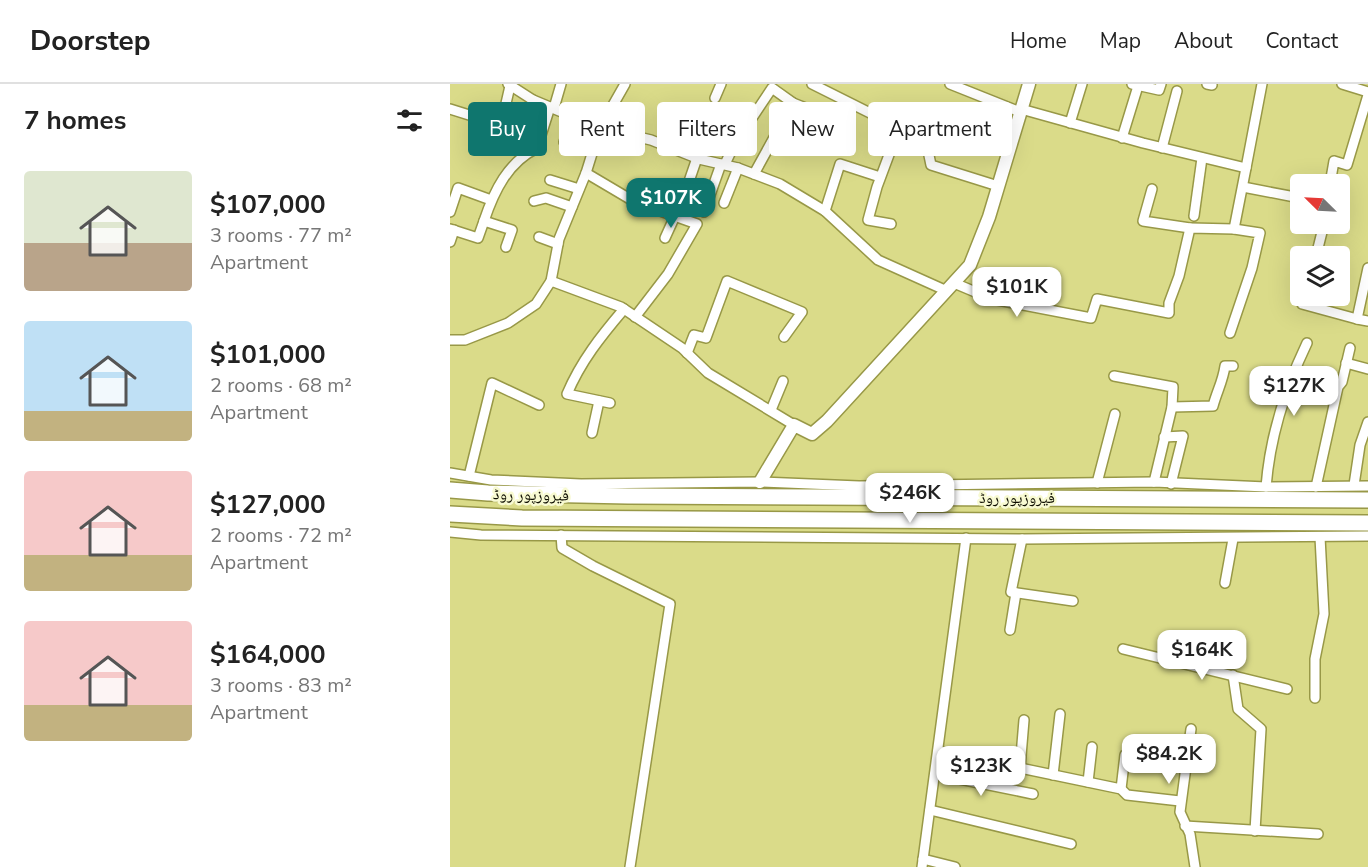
<!DOCTYPE html>
<meta charset="utf-8">
<style>
:root{--surface:#fff;--page:#f6f6f6;--text:#222;--muted:#767676;--line:#e0e0e0;--accent:#0f766e}
body{margin:0;font-family:"Nunito Sans","Noto Naskh Arabic",sans-serif;background:var(--page);color:var(--text);height:100vh;display:flex;flex-direction:column;font-size:22px;white-space:nowrap}
*{box-sizing:border-box;margin:0}
p{font-size:20px;color:var(--muted)}
.icon{flex:none;width:33px;height:33px;fill:none;stroke:currentColor;stroke-width:2;stroke-linecap:round;stroke-linejoin:round}
.map{position:relative;flex:1;overflow:hidden}
.drawer{display:flex;flex-direction:column;background:var(--surface);width:450px}
.drawer>*{flex:none}
.banner{position:absolute;left:18px;top:18px;width:570px;height:54px;display:flex;gap:12px}
.needle{width:39px;rotate:294deg}
.tools{position:absolute;left:840px;top:90px;display:grid;gap:12px}
.tools a{display:grid;place-items:center;width:60px;height:60px;border-radius:6px;background:var(--surface);box-shadow:0 6px 24px #0002;font-size:30px}
.price{position:absolute;translate:-50% -51px;padding:0 14px;border-radius:12px;background:#fff;color:#222;font-size:20px;line-height:39px;filter:drop-shadow(0 2px 3px #0008)}
.price::after{content:'';position:absolute;left:50%;top:36px;width:18px;height:14px;margin-left:-9px;background:inherit;clip-path:polygon(0 0,100% 0,50% 100%)}
.price.current{background:var(--accent);color:#fff}
ul{padding:0;list-style:none}
li{display:flex;align-items:center;gap:18px;height:150px;padding:0 24px}
li span{display:grid;place-items:center;flex:none;width:168px;height:120px;border-radius:6px;color:#555}
li>.icon{margin-inline-start:auto}
span .icon{width:72px;height:72px;fill:#fffc;stroke-width:1}
li b{font-size:26px}
h2{display:flex;justify-content:space-between;align-items:center;height:72px;padding:0 24px;font-size:26px}
.pill{padding:0 21px;border-radius:6px;background:var(--surface);box-shadow:0 6px 24px #0002;font-size:21px;line-height:54px}
.pill.current{background:var(--accent);color:#fff}
header{display:flex;align-items:center;gap:36px;box-sizing:border-box;height:84px;padding:0 30px;background:var(--surface);border-bottom:2px solid var(--line)}
header strong{font-size:28px}
nav{display:flex;gap:33px;margin-inline-start:auto;font-size:21px}
main{display:flex;flex:1;min-height:0}
.map>svg:first-child{display:block}
.lines{fill:none;stroke-linecap:round;stroke-linejoin:round}
.minor-casing{stroke:#989847;stroke-width:12}
.tertiary-casing{stroke:#989847;stroke-width:15}
.trunk-casing{stroke:#989847;stroke-width:18}
.minor{stroke:#fff;stroke-width:9}
.tertiary{stroke:#fff;stroke-width:12}
.trunk{stroke:#fff;stroke-width:15}
.labels{text-anchor:middle;stroke-width:5;stroke-linejoin:round;paint-order:stroke}
.street-label{font-size:16px;fill:#0e0e00;stroke:#f8fad2}
</style>
<header>
<strong>Doorstep</strong>
<nav><a>Home</a><a>Map</a><a>About</a><a>Contact</a></nav>
</header>
<main>
<section class="drawer">
<h2>7 homes<svg class="icon" aria-label="filters" viewBox="0 0 24 24"><path d="M4 7h16M4 17h16"/><circle cx="9" cy="7" r="2"/><circle cx="15" cy="17" r="2"/></svg></h2>
<ul>
<li><span style="background:linear-gradient(#dfe7d0 60%,#b9a48a 0)"><svg class="icon" aria-label="home" viewBox="0 0 24 24"><path d="M3 11l9-7 9 7M6 9v11h12V9"/></svg></span><div><b>$107,000</b><p>3 rooms · 77 m²</p><p>Apartment</p></div></li>
<li><span style="background:linear-gradient(#bfe0f5 75%,#c2b280 0)"><svg class="icon" aria-label="home" viewBox="0 0 24 24"><path d="M3 11l9-7 9 7M6 9v11h12V9"/></svg></span><div><b>$101,000</b><p>2 rooms · 68 m²</p><p>Apartment</p></div></li>
<li><span style="background:linear-gradient(#f6c9c9 70%,#c2b280 0)"><svg class="icon" aria-label="home" viewBox="0 0 24 24"><path d="M3 11l9-7 9 7M6 9v11h12V9"/></svg></span><div><b>$127,000</b><p>2 rooms · 72 m²</p><p>Apartment</p></div></li>
<li><span style="background:linear-gradient(#f6c9c9 70%,#c2b280 0)"><svg class="icon" aria-label="home" viewBox="0 0 24 24"><path d="M3 11l9-7 9 7M6 9v11h12V9"/></svg></span><div><b>$164,000</b><p>3 rooms · 83 m²</p><p>Apartment</p></div></li>
</ul>
</section>
<div class="map">
<svg width="918" height="783" viewBox="0 0 918 783">
<rect width="100%" height="100%" fill="#dadb89"/>
<g class="lines">
<defs>
<g id="minor">
<path d="M58,0L83,16L150,44L201,56L249,75L288,84L330,100L375,127L428,176L497,207"/>
<path d="M362,0L476,57L481,81L548,102"/>
<path d="M500,0L570,28"/>
<path d="M682,0L709,6L711,0"/>
<path d="M757,0L762,1"/>
<path d="M892,0L918,8"/>
<path d="M265,14L271,0"/>
<path d="M104,24L111,0"/>
<path d="M0,25L51,41L60,2"/>
<path d="M571,25L693,59L796,84L784,145"/>
<path d="M55,26L78,33L83,16"/>
<path d="M302,34L322,4L343,19"/>
<path d="M620,39L632,0"/>
<path d="M64,47L90,55"/>
<path d="M672,54L688,2"/>
<path d="M114,58L145,61"/>
<path d="M712,64L727,7"/>
<path d="M275,80L288,53"/>
<path d="M796,84L812,0"/>
<path d="M136,89L185,118L247,140L218,190L185,233"/>
<path d="M304,90L343,19L371,30"/>
<path d="M100,96L129,105"/>
<path d="M880,100L884,77L897,81L918,11"/>
<path d="M793,103L850,114"/>
<path d="M702,105L693,137L740,144"/>
<path d="M235,109L247,74"/>
<path d="M84,117L96,114L122,123"/>
<path d="M274,119L288,84"/>
<path d="M375,127L390,80L430,93"/>
<path d="M0,128L8,104L41,116"/>
<path d="M254,128L271,80"/>
<path d="M744,132L752,74"/>
<path d="M441,140L418,136L427,103L449,44"/>
<path d="M0,145L28,154L34,137"/>
<path d="M89,153L108,160"/>
<path d="M215,154L225,132"/>
<path d="M0,158L4,146"/>
<path d="M56,163L62,146L34,137C44,107 58,78 87,64L100,23"/>
<path d="M866,172L874,140"/>
<path d="M918,184L907,235L918,237"/>
<path d="M101,197L171,223L232,264L258,289L344,341"/>
<path d="M504,199L542,215L641,234L647,215L719,229V219L729,192L740,144L784,145L810,149L802,184L780,249"/>
<path d="M855,212L852,220L907,235"/>
<path d="M0,256H15L58,239L86,220L101,197L109,155L136,89L150,44L175,0"/>
<path d="M237,269L244,251L256,254L277,197L352,228L334,253"/>
<path d="M896,279L918,285"/>
<path d="M664,292L723,303L722,323L704,398"/>
<path d="M160,319L117,310C131,277 151,252 174,225"/>
<path d="M722,323L763,322C767,307 773,297 775,282H783"/>
<path d="M321,326L333,297"/>
<path d="M142,349L149,317"/>
<path d="M714,353L733,352L721,400"/>
<path d="M0,389L41,396L131,400L310,398L409,402L704,398L816,403L918,402"/>
<path d="M19,392L42,299L89,321"/>
<path d="M647,399L665,330"/>
<path d="M904,401L910,361L918,338"/>
<path d="M816,403C820,352 835,305 857,259"/>
<path d="M866,403L888,303L892,298L900,264"/>
<path d="M0,448L31,451L572,455L918,452"/>
<path d="M111,451L112,464L143,482L220,520L180,783"/>
<path d="M572,455L561,508L623,517"/>
<path d="M775,499L783,455"/>
<path d="M560,546L566,509"/>
<path d="M673,565L837,605"/>
<path d="M783,591L788,625L811,645L805,747"/>
<path d="M865,614V575L874,530L870,453"/>
<path d="M741,645L730,728L740,750L745,783"/>
<path d="M488,667L671,705L677,711L730,717"/>
<path d="M570,684L574,636"/>
<path d="M485,690L583,710"/>
<path d="M603,691L610,630"/>
<path d="M638,698L642,663"/>
<path d="M671,705L675,671"/>
<path d="M480,726L621,760"/>
<path d="M735,742L868,750"/>
<path d="M473,775L505,783"/>
<path d="M472,783L516,454"/>
</g>
<path id="tertiary" d="M310,398L344,341L362,350L377,337L520,181L539,133L579,0"/>
<g id="trunk">
<path d="M0,406L38,409L178,412L918,416"/>
<path d="M0,430L72,434L918,439"/>
</g>
</defs>
<use href="#minor" class="minor-casing"/>
<use href="#tertiary" class="tertiary-casing"/>
<use href="#trunk" class="trunk-casing"/>
<use href="#minor" class="minor"/>
<use href="#tertiary" class="tertiary"/>
<use href="#trunk" class="trunk"/>
</g>
<g class="labels">
<g class="street-label">
<text transform="translate(81 410) rotate(1)" y="6">فیروزپور روڈ</text>
<text x="567" y="419">فیروزپور روڈ</text>
</g>
</g>
</svg>
<div class="tools">
<a><svg class="needle" viewBox="-14 -14 28 28"><path d="M0-13l5 13h-10z" fill="#e53935"/><path d="M0 13l5-13h-10z" fill="#767676"/></svg></a>
<a><svg class="icon" aria-label="layers" viewBox="0 0 24 24"><path d="M12 4l9 5-9 5-9-5zM3 14l9 5 9-5"/></svg></a>
</div>
<b class="price current" style="left:221px;top:145px">$107K</b>
<b class="price" style="left:567px;top:234px">$101K</b>
<b class="price" style="left:844px;top:333px">$127K</b>
<b class="price" style="left:460px;top:440px">$246K</b>
<b class="price" style="left:752px;top:597px">$164K</b>
<b class="price" style="left:719px;top:701px">$84.2K</b>
<b class="price" style="left:531px;top:713px">$123K</b>
<div class="banner">
<a class="pill current">Buy</a>
<a class="pill">Rent</a>
<a class="pill">Filters</a>
<a class="pill">New</a>
<a class="pill">Apartment</a>
</div>
</div>
</main>
